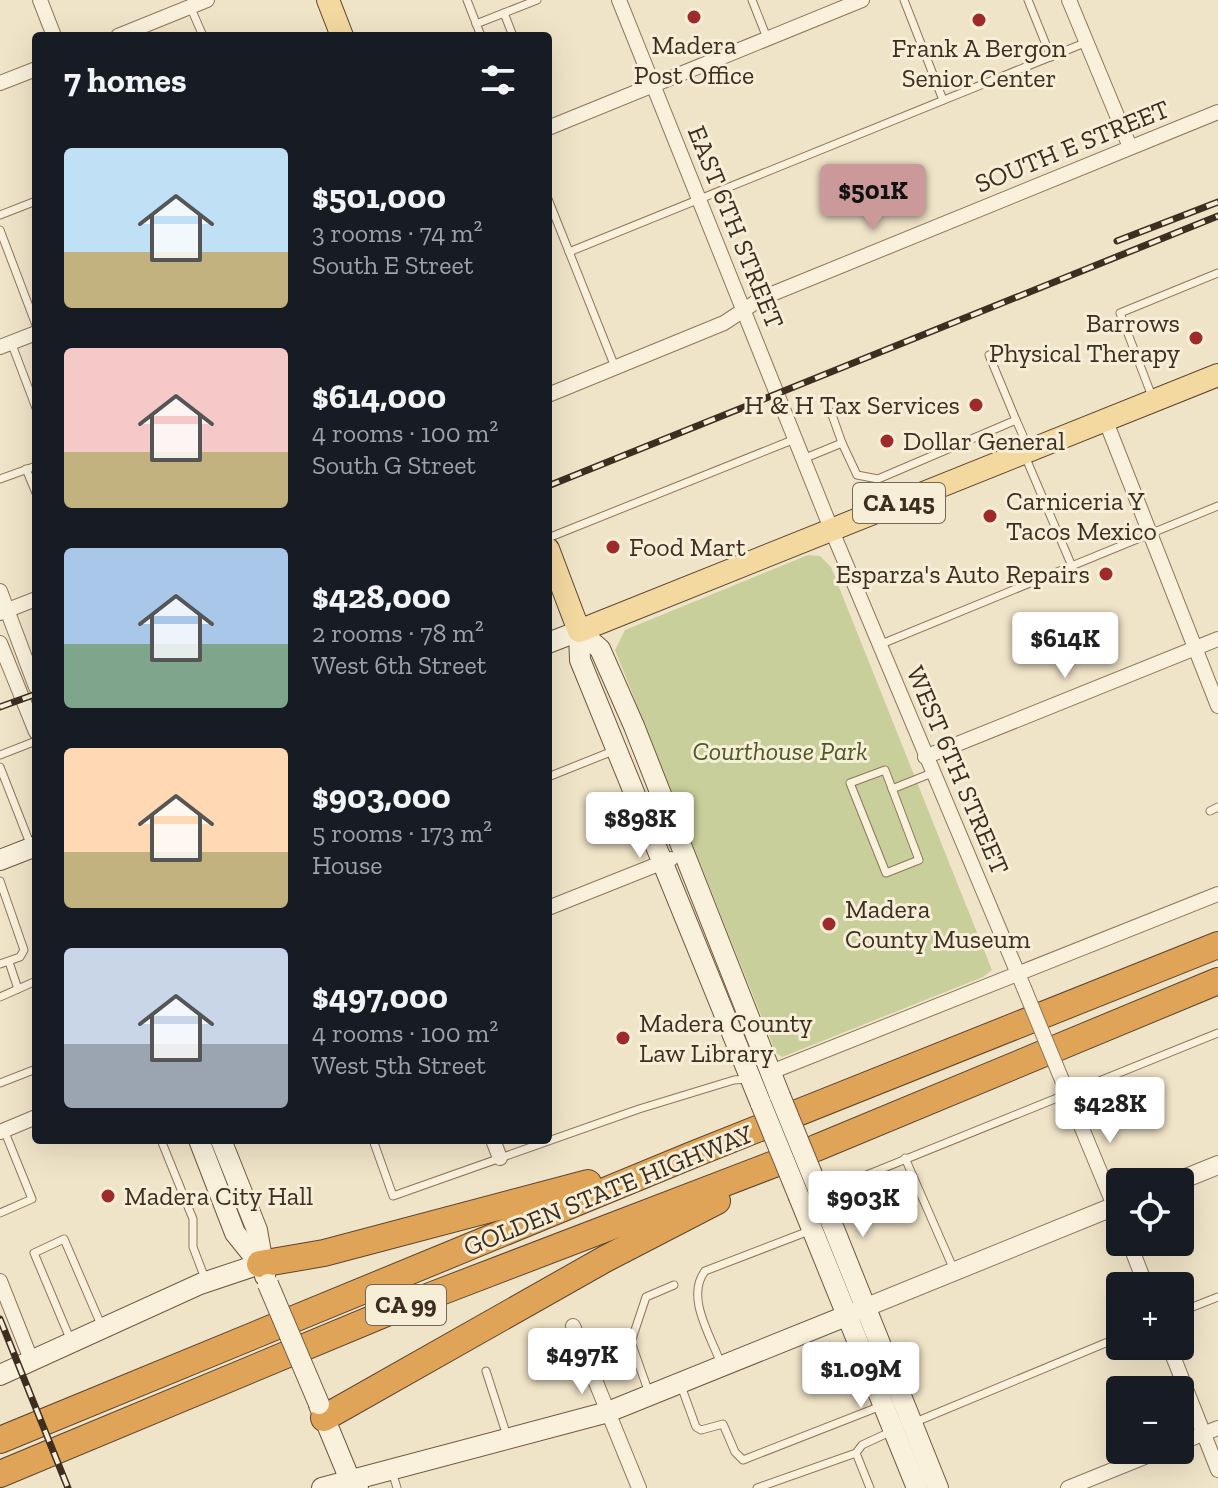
<!DOCTYPE html>
<meta charset="utf-8">
<style>
:root{--surface:#171b24;--page:#242831;--text:#f1f3f6;--muted:#9ea1a6;--accent:#cc999b}
body{margin:0;font-family:"Zilla Slab",serif;background:var(--page);color:var(--text);height:100vh;display:flex;flex-direction:column;font-size:30px;white-space:nowrap}
*{box-sizing:border-box;margin:0}
p{font-size:26px;color:var(--muted)}
.icon{flex:none;width:44px;height:44px;fill:none;stroke:currentColor;stroke-width:2;stroke-linecap:round;stroke-linejoin:round}
.map{position:relative;flex:1;overflow:hidden}
.drawer{position:absolute;left:32px;top:32px;width:520px;height:1112px;display:flex;flex-direction:column;background:var(--surface);border-radius:8px;box-shadow:0 8px 32px #0002}
.drawer>*{flex:none}
.tools{position:absolute;left:1106px;top:1168px;display:grid;gap:16px}
.tools a{display:grid;place-items:center;width:88px;height:88px;border-radius:8px;background:var(--surface);box-shadow:0 8px 32px #0002;font-size:40px}
.price{position:absolute;translate:-50% -68px;padding:0 18px;border-radius:8px;background:#fff;color:#222;font-size:26px;line-height:52px;filter:drop-shadow(0 2px 4px #0008)}
.price::after{content:'';position:absolute;left:50%;top:48px;width:24px;height:18px;margin-left:-12px;background:inherit;clip-path:polygon(0 0,100% 0,50% 100%)}
.price.current{background:var(--accent);color:#111}
ul{padding:0;list-style:none}
li{display:flex;align-items:center;gap:24px;height:200px;padding:0 32px}
li span{display:grid;place-items:center;flex:none;width:224px;height:160px;border-radius:8px;color:#555}
li>.icon{margin-inline-start:auto}
span .icon{width:96px;height:96px;fill:#fffc;stroke-width:1}
li b{font-size:34px}
h2{display:flex;justify-content:space-between;align-items:center;height:96px;padding:0 32px;font-size:34px}
.map>svg:first-child{display:block}
.green{fill:#c9cf9b}
.lines{fill:none;stroke-linecap:round;stroke-linejoin:round}
.service-casing{stroke:#8d765c;stroke-width:9}
.minor-casing{stroke:#8d765c;stroke-width:16}
.tertiary-casing{stroke:#8d765c;stroke-width:20}
.secondary-casing{stroke:#6f573f;stroke-width:22}
.primary-casing{stroke:#5b4430;stroke-width:24}
.motorway-casing{stroke:#5b4430;stroke-width:28}
.service{stroke:#faf1dc;stroke-width:7}
.minor{stroke:#faf1dc;stroke-width:14}
.tertiary{stroke:#faf1dc;stroke-width:18}
.secondary{stroke:#faf1dc;stroke-width:20}
.primary{stroke:#f3d9a0;stroke-width:22}
.motorway{stroke:#e0a458;stroke-width:26}
.rail-casing{stroke:#3d2e20;stroke-width:7}
.rail{stroke:#f7eed8;stroke-width:4;stroke-dasharray:12;stroke-linecap:butt}
.minor-bridge-casing{stroke:#8d765c;stroke-width:16;stroke-linecap:butt}
.secondary-bridge-casing{stroke:#6f573f;stroke-width:22;stroke-linecap:butt}
.minor-bridge{stroke:#faf1dc;stroke-width:14}
.secondary-bridge{stroke:#faf1dc;stroke-width:20}
.poi-dot{fill:#9e2a2b;stroke:#f7eed8;stroke-width:3}
.labels{text-anchor:middle;stroke-width:6;stroke-linejoin:round;paint-order:stroke}
.shield{fill:#f7eed8;stroke:#756857;stroke-width:2}
.shield-label{font-size:24px;font-weight:bold;fill:#3d2e20}
.poi-label{font-size:26px;fill:#3d2e20;stroke:#f7eed8;text-anchor:start}
.street-label{font-size:26px;fill:#3d2e20;stroke:#f7eed8}
.park-label{font-size:26px;font-style:italic;fill:#4d5a26;stroke:#f7eed8}
</style>
<div class="map">
<svg width="1218" height="1488" viewBox="0 0 1218 1488">
<rect width="100%" height="100%" fill="#f0e4c8"/>
<path class="green" d="M808,555L820,556L831,567L992,970L983,977L782,1057L776,1053L615,650L625,630Z"/>
<g class="lines">
<defs>
<g id="service">
<path d="M467,0L481,36"/>
<path d="M752,0L767,38"/>
<path d="M904,0L943,100"/>
<path d="M1028,0L1051,57"/>
<path d="M190,6L203,36"/>
<path d="M504,13L513,36"/>
<path d="M476,24L537,0"/>
<path d="M548,199L615,367"/>
<path d="M0,215L36,201"/>
<path d="M0,230L36,325"/>
<path d="M569,252L1087,42"/>
<path d="M11,342L36,408"/>
<path d="M1153,399L1120,313L1218,273"/>
<path d="M831,412L842,443"/>
<path d="M1016,420L1028,447"/>
<path d="M1025,456L1071,564"/>
<path d="M803,459L842,443L857,475L878,479L1016,420L989,355"/>
<path d="M26,469L36,493"/>
<path d="M0,479L36,466"/>
<path d="M548,538L795,439"/>
<path d="M879,645L1218,506"/>
<path d="M0,755L36,741"/>
<path d="M0,767L31,846"/>
<path d="M885,770L919,860L886,873L850,783Z"/>
<path d="M548,777L613,751"/>
<path d="M892,789L932,773"/>
<path d="M1210,811L1218,807"/>
<path d="M0,881L24,950L20,957L0,964"/>
<path d="M9,962L18,989"/>
<path d="M0,997L36,981"/>
<path d="M0,1083L36,1069"/>
<path d="M161,1140L193,1219V1247L206,1281"/>
<path d="M373,1140L393,1196L639,1109L734,1080L748,1079"/>
<path d="M905,1158L954,1270"/>
<path d="M822,1193L1218,1033"/>
<path d="M0,1213L32,1199L4,1130"/>
<path d="M1180,1312L1218,1297"/>
<path d="M71,1341L34,1253L64,1239L102,1327"/>
<path d="M721,1364C711,1336 685,1297 705,1271L809,1231"/>
<path d="M486,1371L507,1436"/>
<path d="M680,1383L696,1427L701,1430L723,1424L735,1452L743,1460L881,1406"/>
<path d="M649,1393L631,1342L646,1297L674,1285"/>
<path d="M913,1423L1120,1337"/>
<path d="M856,1453L862,1445L890,1432"/>
<path d="M392,1471L397,1488"/>
<path d="M757,1488L856,1453L870,1488"/>
</g>
<g id="minor">
<path d="M40,0L54,36"/>
<path d="M619,0L832,531L1024,988"/>
<path d="M1069,0L1130,147"/>
<path d="M118,36L207,0"/>
<path d="M0,83L36,69"/>
<path d="M548,128L862,0"/>
<path d="M0,347L36,333"/>
<path d="M548,395L724,323L762,298L1218,112"/>
<path d="M1105,419L1218,706"/>
<path d="M0,591L36,687"/>
<path d="M0,613L36,599"/>
<path d="M0,643L36,732"/>
<path d="M925,757L1218,639"/>
<path d="M548,908L671,859"/>
<path d="M771,1072L1218,894"/>
<path d="M1064,1085L1120,1220"/>
<path d="M0,1132L36,1117"/>
<path d="M493,1140L500,1158"/>
<path d="M1129,1242L1146,1286"/>
<path d="M0,1281L32,1362"/>
<path d="M573,1326L639,1488"/>
<path d="M1169,1346L1218,1470"/>
<path d="M1180,1443L1218,1428"/>
<path d="M1068,1488L1162,1450"/>
</g>
<g id="tertiary">
<path d="M1176,1182L1218,1165"/>
<path d="M852,1313L1120,1204"/>
</g>
<g id="secondary">
<path d="M579,631L600,649L634,726L780,1096"/>
<path d="M579,631L580,660L761,1104"/>
<path d="M548,643L579,631"/>
<path d="M0,860L36,846"/>
<path d="M199,1140L235,1233L260,1264"/>
<path d="M221,1140L257,1230L265,1276"/>
<path d="M818,1189L938,1488"/>
<path d="M799,1197L917,1488"/>
<path d="M0,1375L200,1284L260,1264"/>
<path d="M319,1405L350,1480L358,1488"/>
<path d="M322,1488L608,1412L846,1316"/>
</g>
<g id="primary">
<path d="M328,0L342,36"/>
<path d="M548,549L579,631L1218,375"/>
</g>
<g id="motorway">
<path d="M260,1264L324,1253L588,1183"/>
<path d="M324,1418L605,1259L717,1201"/>
<path d="M0,1440L692,1155L1218,945"/>
<path d="M0,1474L396,1309L816,1148L1218,981"/>
</g>
</defs>
<use href="#service" class="service-casing"/>
<use href="#minor" class="minor-casing"/>
<use href="#tertiary" class="tertiary-casing"/>
<use href="#secondary" class="secondary-casing"/>
<use href="#primary" class="primary-casing"/>
<use href="#motorway" class="motorway-casing"/>
<use href="#service" class="service"/>
<use href="#minor" class="minor"/>
<use href="#tertiary" class="tertiary"/>
<use href="#secondary" class="secondary"/>
<use href="#primary" class="primary"/>
<use href="#motorway" class="motorway"/>
<defs>
<g id="rail">
<path d="M1117,241L1218,202"/>
<path d="M548,486L1218,216"/>
<path d="M0,707L36,694"/>
<path d="M0,1319L68,1488"/>
</g>
</defs>
<use href="#rail" class="rail-casing"/>
<use href="#rail" class="rail"/>
<defs>
<path id="minor-bridge" d="M1024,988L1064,1085"/>
<g id="secondary-bridge">
<path d="M780,1096L818,1189"/>
<path d="M761,1104L799,1197"/>
<path d="M268,1284L319,1404"/>
</g>
</defs>
<use href="#minor-bridge" class="minor-bridge-casing"/>
<use href="#secondary-bridge" class="secondary-bridge-casing"/>
<use href="#minor-bridge" class="minor-bridge"/>
<use href="#secondary-bridge" class="secondary-bridge"/>
</g>
<g class="poi-dot">
<circle cx="694" cy="17" r="8"/>
<circle cx="979" cy="20" r="8"/>
<circle cx="1196" cy="338" r="8"/>
<circle cx="976" cy="405" r="8"/>
<circle cx="887" cy="441" r="8"/>
<circle cx="990" cy="516" r="8"/>
<circle cx="613" cy="547" r="8"/>
<circle cx="1106" cy="574" r="8"/>
<circle cx="829" cy="924" r="8"/>
<circle cx="623" cy="1038" r="8"/>
<circle cx="108" cy="1196" r="8"/>
</g>
<g class="labels">
<g class="shield">
<rect x="853" y="483" width="92" height="40" rx="6"/>
<rect x="366" y="1285" width="80" height="40" rx="6"/>
</g>
<g class="shield-label">
<text x="899" y="511">CA 145</text>
<text x="406" y="1313">CA 99</text>
</g>
<g class="poi-label">
<text x="694" y="54" text-anchor="middle">Madera<tspan x="694" dy="30">Post Office</tspan></text>
<text x="979" y="57" text-anchor="middle">Frank A Bergon<tspan x="979" dy="30">Senior Center</tspan></text>
<text x="1180" y="332" text-anchor="end">Barrows<tspan x="1180" dy="30">Physical Therapy</tspan></text>
<text x="960" y="414" text-anchor="end">H &amp; H Tax Services</text>
<text x="903" y="450">Dollar General</text>
<text x="1006" y="510">Carniceria Y<tspan x="1006" dy="30">Tacos Mexico</tspan></text>
<text x="629" y="556">Food Mart</text>
<text x="1090" y="583" text-anchor="end">Esparza's Auto Repairs</text>
<text x="845" y="918">Madera<tspan x="845" dy="30">County Museum</tspan></text>
<text x="639" y="1032">Madera County<tspan x="639" dy="30">Law Library</tspan></text>
<text x="124" y="1205">Madera City Hall</text>
</g>
<g class="street-label">
<text transform="translate(1072 146) rotate(-22)" y="9">SOUTH E STREET</text>
<text transform="translate(736 227) rotate(68)" y="9">EAST 6TH STREET</text>
<text transform="translate(958 770) rotate(67)" y="9">WEST 6TH STREET</text>
<text transform="translate(608 1190) rotate(-22)" y="9">GOLDEN STATE HIGHWAY</text>
</g>
<g class="park-label">
<text x="780" y="760">Courthouse Park</text>
</g>
</g>
</svg>
<div class="tools">
<a><svg class="icon" aria-label="locate" viewBox="0 0 24 24"><circle cx="12" cy="12" r="6"/><path d="M12 2v4M12 18v4M2 12h4M18 12h4"/></svg></a>
<a>+</a>
<a>−</a>
</div>
<b class="price current" style="left:873px;top:232px">$501K</b>
<b class="price" style="left:1065px;top:680px">$614K</b>
<b class="price" style="left:640px;top:860px">$898K</b>
<b class="price" style="left:1110px;top:1145px">$428K</b>
<b class="price" style="left:863px;top:1239px">$903K</b>
<b class="price" style="left:582px;top:1396px">$497K</b>
<b class="price" style="left:861px;top:1410px">$1.09M</b>
<section class="drawer">
<h2>7 homes<svg class="icon" aria-label="filters" viewBox="0 0 24 24"><path d="M4 7h16M4 17h16"/><circle cx="9" cy="7" r="2"/><circle cx="15" cy="17" r="2"/></svg></h2>
<ul>
<li><span style="background:linear-gradient(#bfe0f5 65%,#c2b280 0)"><svg class="icon" aria-label="home" viewBox="0 0 24 24"><path d="M3 11l9-7 9 7M6 9v11h12V9"/></svg></span><div><b>$501,000</b><p>3 rooms · 74 m²</p><p>South E Street</p></div></li>
<li><span style="background:linear-gradient(#f6c9c9 65%,#c2b280 0)"><svg class="icon" aria-label="home" viewBox="0 0 24 24"><path d="M3 11l9-7 9 7M6 9v11h12V9"/></svg></span><div><b>$614,000</b><p>4 rooms · 100 m²</p><p>South G Street</p></div></li>
<li><span style="background:linear-gradient(#a9c7e8 60%,#7fa58c 0)"><svg class="icon" aria-label="home" viewBox="0 0 24 24"><path d="M3 11l9-7 9 7M6 9v11h12V9"/></svg></span><div><b>$428,000</b><p>2 rooms · 78 m²</p><p>West 6th Street</p></div></li>
<li><span style="background:linear-gradient(#ffd9b3 65%,#c2b280 0)"><svg class="icon" aria-label="home" viewBox="0 0 24 24"><path d="M3 11l9-7 9 7M6 9v11h12V9"/></svg></span><div><b>$903,000</b><p>5 rooms · 173 m²</p><p>House</p></div></li>
<li><span style="background:linear-gradient(#c9d6e8 60%,#9aa5b1 0)"><svg class="icon" aria-label="home" viewBox="0 0 24 24"><path d="M3 11l9-7 9 7M6 9v11h12V9"/></svg></span><div><b>$497,000</b><p>4 rooms · 100 m²</p><p>West 5th Street</p></div></li>
</ul>
</section>
</div>
